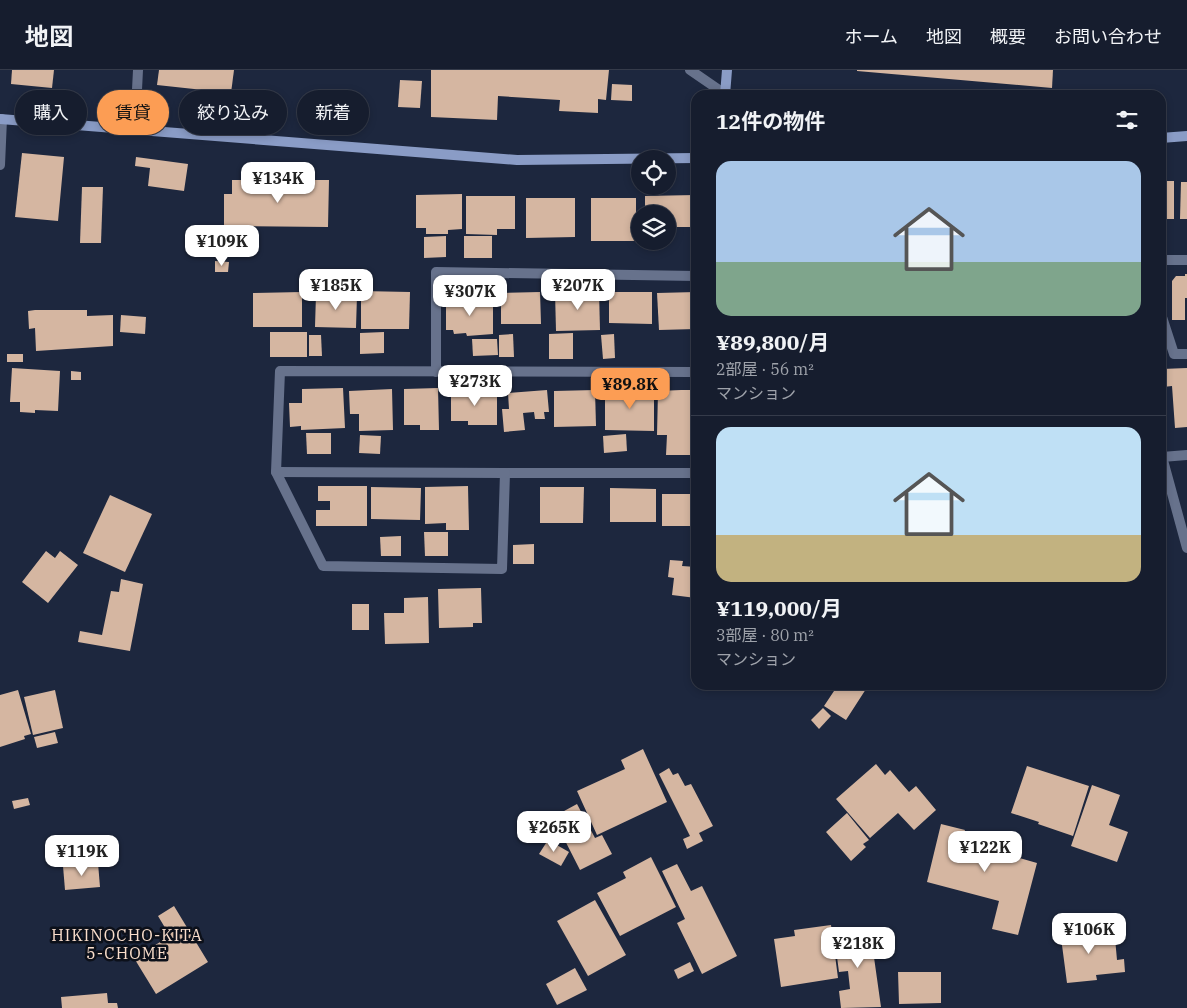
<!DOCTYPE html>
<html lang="ja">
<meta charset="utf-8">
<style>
:root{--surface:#161d2e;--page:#1f2636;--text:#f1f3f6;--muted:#9ea2aa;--line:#353b4a;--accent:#fc9d54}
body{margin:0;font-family:"IBM Plex Serif","Noto Sans JP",serif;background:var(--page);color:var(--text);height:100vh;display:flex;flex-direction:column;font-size:19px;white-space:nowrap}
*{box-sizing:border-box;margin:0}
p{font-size:16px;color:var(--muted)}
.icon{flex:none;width:28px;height:28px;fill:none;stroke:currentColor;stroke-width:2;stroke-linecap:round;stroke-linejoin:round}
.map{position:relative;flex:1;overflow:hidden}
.details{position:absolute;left:691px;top:20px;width:475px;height:600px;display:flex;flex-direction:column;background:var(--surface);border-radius:15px;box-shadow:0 2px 8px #0003,0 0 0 1px var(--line)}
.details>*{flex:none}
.banner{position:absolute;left:15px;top:20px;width:475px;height:45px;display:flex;gap:10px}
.controls{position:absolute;left:631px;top:80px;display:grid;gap:10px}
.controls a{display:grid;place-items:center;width:45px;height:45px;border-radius:50%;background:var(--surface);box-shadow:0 2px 8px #0003,0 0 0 1px var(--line);font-size:25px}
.price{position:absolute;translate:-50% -42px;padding:0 11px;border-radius:10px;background:#fff;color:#222;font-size:16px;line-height:32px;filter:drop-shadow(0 1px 2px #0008)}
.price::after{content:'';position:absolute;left:50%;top:30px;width:15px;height:11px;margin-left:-8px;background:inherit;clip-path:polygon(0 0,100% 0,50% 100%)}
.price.selected{background:var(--accent);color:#111}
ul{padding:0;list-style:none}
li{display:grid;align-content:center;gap:10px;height:265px;padding:0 25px}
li+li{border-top:1px solid var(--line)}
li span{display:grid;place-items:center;height:155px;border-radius:15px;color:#555}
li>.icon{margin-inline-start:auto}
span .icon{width:90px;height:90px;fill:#fffc;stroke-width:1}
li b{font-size:21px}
h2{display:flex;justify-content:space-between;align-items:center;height:60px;padding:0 25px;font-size:21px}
.pill{padding:0 18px;border-radius:22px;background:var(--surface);box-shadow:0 2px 8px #0003,0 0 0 1px var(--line);font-size:18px;line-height:45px}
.pill.selected{background:var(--accent);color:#111}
header{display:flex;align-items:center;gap:30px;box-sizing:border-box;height:70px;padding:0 25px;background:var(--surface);border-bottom:1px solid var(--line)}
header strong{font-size:24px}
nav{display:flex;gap:28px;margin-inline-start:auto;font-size:18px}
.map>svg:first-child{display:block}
.building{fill:#d5b6a1}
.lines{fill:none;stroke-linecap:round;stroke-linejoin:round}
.street{stroke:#67728c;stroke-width:10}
.secondary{stroke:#8a9cc6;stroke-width:10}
.labels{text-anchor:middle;stroke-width:5;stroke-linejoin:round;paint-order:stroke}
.neighbourhood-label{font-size:16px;letter-spacing:1px;fill:#fadecc;stroke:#0c101a}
</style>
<header>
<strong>地図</strong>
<nav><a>ホーム</a><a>地図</a><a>概要</a><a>お問い合わせ</a></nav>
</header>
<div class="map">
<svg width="1187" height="938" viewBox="0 0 1187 938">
<rect width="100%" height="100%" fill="#1d273e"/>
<g class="building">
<path d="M12,0H54L52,18L11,14Z"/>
<path d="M159,0H234L231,23L157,15Z"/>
<path d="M431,0H609L606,30L598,29V43L559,41L560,30L498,26L497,50L431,47Z"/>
<path d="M857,0H1053L1052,18L857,1Z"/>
<path d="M400,10L422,11L420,38L398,37Z"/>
<path d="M612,14L632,15V31L611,30Z"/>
<path d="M22,83L64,87L58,151L15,147Z"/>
<path d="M136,87L188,94L184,121L148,116L150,98L135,96Z"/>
<path d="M232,110H329L328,157L224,156V124H232Z"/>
<rect x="1161" y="111" width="13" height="38"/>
<path d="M1181,112H1187V149H1180Z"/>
<path d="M82,117H103L101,173H80Z"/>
<path d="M462,124V159L448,160V164H426V158H416V125Z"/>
<path d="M695,125V157H668V144H645V126Z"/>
<path d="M466,126H515V159H497V165L466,164Z"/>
<path d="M526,128H575V167L526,168Z"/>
<rect x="591" y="128" width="45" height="43"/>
<path d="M446,166V187L424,188V167Z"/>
<rect x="464" y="166" width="28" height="22"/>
<path d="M215,191L229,192L228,202H215Z"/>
<path d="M1185,204H1187V228H1185V250H1172V211L1176,206H1185Z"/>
<path d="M361,221L410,222L409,259H361Z"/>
<path d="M599,221L600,260L556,261L555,222Z"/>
<path d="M302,222V257H253V223Z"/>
<path d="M540,222L541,254H501V223Z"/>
<path d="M609,222H652V254L609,253Z"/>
<path d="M696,222V259L659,260L657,223Z"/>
<path d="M316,224L357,225L356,258L315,257Z"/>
<path d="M473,228H493V264L467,266L466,263L454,264L453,260H446V231L473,230Z"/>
<path d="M35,240H87V246L113,245V276L36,281L35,258L29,259L28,241Z"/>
<path d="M121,245L146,247L145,264L120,262Z"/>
<rect x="270" y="262" width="37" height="25"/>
<path d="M384,262V283L360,284V263Z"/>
<path d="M573,263V289H549V264Z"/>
<path d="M513,264L514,287H499V265Z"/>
<path d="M614,264L615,288L603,289L601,265Z"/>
<path d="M309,265H321L322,286H309Z"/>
<path d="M472,269H497L498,285L473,286Z"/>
<rect x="7" y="284" width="16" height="8"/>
<path d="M12,298L60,301L58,341L35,340V343L20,342V332H10Z"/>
<path d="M1187,298V357L1175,358L1172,316L1163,317L1162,299Z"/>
<path d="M71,301L81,302V310H71Z"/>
<path d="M343,318L345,358L301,360V356L290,357L289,333H302V319Z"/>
<path d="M438,318L439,360H420V355H404V319Z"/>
<path d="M392,319L393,360L359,361V344H350L349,321Z"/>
<path d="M605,319L654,320V361L605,360Z"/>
<path d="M547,320L549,342H544L545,349H535L534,342L523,343L525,360L504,362L502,339H509L508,323Z"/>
<path d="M595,320L596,356L554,357V321Z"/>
<path d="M681,320H696V365H690V385H666L667,365H657L658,321Z"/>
<path d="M451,321H497V355H468V351H451Z"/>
<path d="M306,363H331V384H307Z"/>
<path d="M626,364L627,381L604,383L603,366Z"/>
<path d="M360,365L381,366L380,384L359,383Z"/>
<path d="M318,416H367V456H316V440H330V431H318Z"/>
<path d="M468,416L469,460H446V453L425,454V417Z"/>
<path d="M371,417L421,418L420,450L371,449Z"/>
<path d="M540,417H584L583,453H540Z"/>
<path d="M610,418L656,419V452H610Z"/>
<path d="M662,424H696V460H694V456H662Z"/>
<path d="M110,425L152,444L125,502L83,483Z"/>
<path d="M424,462H448V486H425Z"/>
<path d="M401,466V486H381L380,467Z"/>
<path d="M534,474V494H513V475Z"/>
<path d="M46,481L55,488L60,481L78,495L48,533L22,512Z"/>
<path d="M670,490L683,491L682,496L696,497V528L672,525L674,508L668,507Z"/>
<path d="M121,509L143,514L130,581L78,572L80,561L102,565L111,521L119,522Z"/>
<path d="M481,518L482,553H473V557L439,558L438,519Z"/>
<path d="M428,527L429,573L385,574L384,543H404V528Z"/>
<rect x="352" y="534" width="17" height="26"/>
<path d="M838,615H866L864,618L866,619L846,650L824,636Z"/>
<path d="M18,620L31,664L24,666L25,669L0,677V625Z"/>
<path d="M55,620L63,658L33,665L24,627Z"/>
<path d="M823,638L831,646L819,659L811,650Z"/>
<path d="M55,662L58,673L37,678L34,667Z"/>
<path d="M643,679L667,732L597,765L577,721L625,699L621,690Z"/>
<path d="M876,694L885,705L890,700L909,722L916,716L936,740L914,760L898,743L870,768L836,729Z"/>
<path d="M1027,696L1089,716L1073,766L1038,754L1039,752L1011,743Z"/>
<path d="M669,698L673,705L678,703L685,716L691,714L713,756L699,763L703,771L687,779L683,769L690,766L659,704Z"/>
<path d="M1092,715L1120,725L1109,755L1128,762L1117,792L1071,776Z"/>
<path d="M28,728L30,735L14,739L12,731Z"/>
<path d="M577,734L595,768L602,765L612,784L580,800L553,747Z"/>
<path d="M847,743L869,770L863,774L866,777L851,791L826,762Z"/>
<path d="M941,754L965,760L963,766L983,771L984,765L1019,774L1016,787L1037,793L1018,865L992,859L999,831L927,812Z"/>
<path d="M548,770L569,782L561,796L539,784Z"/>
<path d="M651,787L676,837L620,866L597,823L626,808L623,802Z"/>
<path d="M98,793L100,817L65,820L63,796Z"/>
<path d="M677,794L691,821L702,816L737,886L702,904L677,853L685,849L662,801Z"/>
<path d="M595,830L626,885L588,906L557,851Z"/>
<path d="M174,836L208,892L156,924L134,888L170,866L158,846Z"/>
<path d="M831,855L838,908L781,917L774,869L795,866L794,860Z"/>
<path d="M1092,857L1094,866L1107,864V869L1115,868L1117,890L1124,889L1125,902L1096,905L1097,910L1067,913L1060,860Z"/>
<path d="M870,859L881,937L841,938L839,921L850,919L848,901L839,902L834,864Z"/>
<path d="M690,892L694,901L678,909L674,900Z"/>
<path d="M575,898L587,920L557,935L546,914Z"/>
<path d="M898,902H941V933L899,934Z"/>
<path d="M107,923L108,933H117L118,938H62L61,927Z"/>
</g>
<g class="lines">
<g class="street">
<path d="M690,0L725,24"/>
<path d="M135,59L138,0"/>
<path d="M0,95L2,49"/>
<path d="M1161,190H1187"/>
<path d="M1161,244L1174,284H1187"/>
<path d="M436,302V202L696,206"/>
<path d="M696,302L280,301L276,402L323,496L502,499L505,403H696"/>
<path d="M1161,383L1187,478"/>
<path d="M1162,387L1187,385"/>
<path d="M276,402L505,403"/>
</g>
<g class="secondary">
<path d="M725,25L727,0"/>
<path d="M0,49L517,90L696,88"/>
<path d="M1161,68L1187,66"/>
</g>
</g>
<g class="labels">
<g class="neighbourhood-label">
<text x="127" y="871">HIKINOCHO-KITA<tspan x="127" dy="18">5-CHOME</tspan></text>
</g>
</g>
</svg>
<div class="controls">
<a><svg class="icon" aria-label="locate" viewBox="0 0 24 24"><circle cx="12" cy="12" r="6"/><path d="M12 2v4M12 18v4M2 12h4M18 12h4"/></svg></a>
<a><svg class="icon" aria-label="layers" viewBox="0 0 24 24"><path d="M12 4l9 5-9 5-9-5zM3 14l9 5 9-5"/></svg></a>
</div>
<b class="price" style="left:278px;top:134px">¥134K</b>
<b class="price" style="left:222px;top:197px">¥109K</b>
<b class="price" style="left:336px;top:241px">¥185K</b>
<b class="price" style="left:578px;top:241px">¥207K</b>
<b class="price" style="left:470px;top:247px">¥307K</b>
<b class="price" style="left:475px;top:337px">¥273K</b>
<b class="price selected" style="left:630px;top:340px">¥89.8K</b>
<b class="price" style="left:554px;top:783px">¥265K</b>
<b class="price" style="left:985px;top:803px">¥122K</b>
<b class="price" style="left:82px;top:807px">¥119K</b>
<b class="price" style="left:1089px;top:885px">¥106K</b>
<b class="price" style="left:858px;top:899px">¥218K</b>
<div class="banner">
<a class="pill">購入</a>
<a class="pill selected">賃貸</a>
<a class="pill">絞り込み</a>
<a class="pill">新着</a>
</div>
<section class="details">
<h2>12件の物件<svg class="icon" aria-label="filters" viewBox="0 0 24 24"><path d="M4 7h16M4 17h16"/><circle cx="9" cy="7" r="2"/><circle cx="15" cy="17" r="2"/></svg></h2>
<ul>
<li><span style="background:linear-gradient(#a9c7e8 65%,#7fa58c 0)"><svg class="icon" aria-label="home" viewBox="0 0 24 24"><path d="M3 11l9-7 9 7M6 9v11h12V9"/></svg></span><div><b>¥89,800/月</b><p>2部屋 · 56 m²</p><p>マンション</p></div></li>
<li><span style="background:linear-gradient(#bfe0f5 70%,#c2b280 0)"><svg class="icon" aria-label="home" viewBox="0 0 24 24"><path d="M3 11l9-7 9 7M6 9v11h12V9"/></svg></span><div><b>¥119,000/月</b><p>3部屋 · 80 m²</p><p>マンション</p></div></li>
</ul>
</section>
</div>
